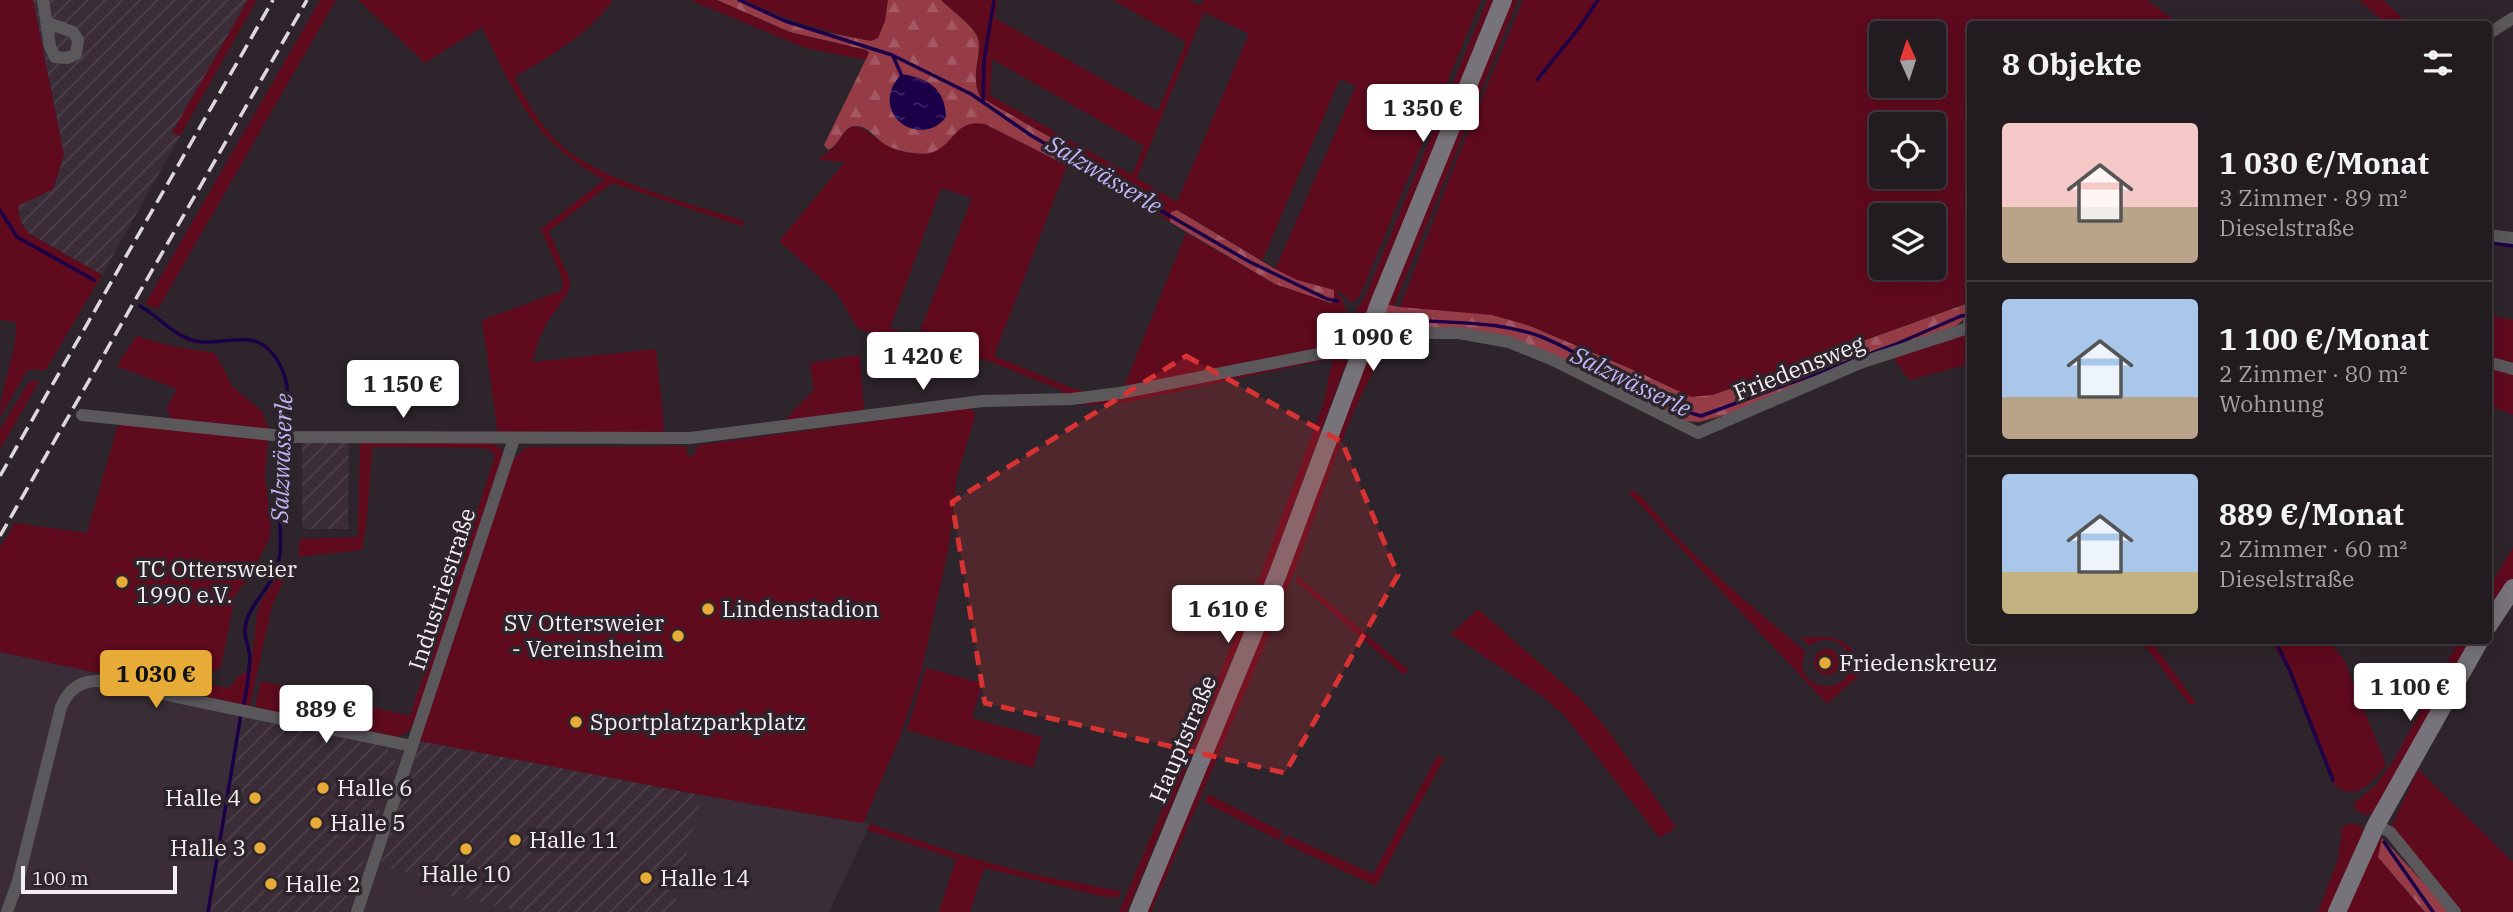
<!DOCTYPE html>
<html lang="de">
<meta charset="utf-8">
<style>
:root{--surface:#221c20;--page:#2e292d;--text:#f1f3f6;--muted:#a2a1a5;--line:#3f3a3e;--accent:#e7ac37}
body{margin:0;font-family:"IBM Plex Serif",serif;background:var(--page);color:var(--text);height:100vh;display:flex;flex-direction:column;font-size:26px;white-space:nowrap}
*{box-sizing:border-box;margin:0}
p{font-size:23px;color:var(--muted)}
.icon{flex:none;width:38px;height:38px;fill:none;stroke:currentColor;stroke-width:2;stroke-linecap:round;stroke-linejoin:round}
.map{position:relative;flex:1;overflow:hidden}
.details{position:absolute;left:1967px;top:21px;width:525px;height:623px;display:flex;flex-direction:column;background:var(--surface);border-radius:7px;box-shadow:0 4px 18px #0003,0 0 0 2px var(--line)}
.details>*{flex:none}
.needle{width:46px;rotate:357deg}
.controls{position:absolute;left:1869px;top:21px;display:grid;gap:14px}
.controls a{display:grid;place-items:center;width:77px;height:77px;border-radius:7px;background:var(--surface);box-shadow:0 4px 18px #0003,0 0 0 2px var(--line);font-size:35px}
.scale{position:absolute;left:21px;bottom:18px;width:156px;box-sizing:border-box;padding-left:7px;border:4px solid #f4eff3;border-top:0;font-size:19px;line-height:24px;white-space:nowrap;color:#f4eff3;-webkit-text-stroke:5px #2d252b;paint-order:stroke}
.price{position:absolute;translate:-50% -60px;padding:0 16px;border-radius:7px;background:#fff;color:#222;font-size:23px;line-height:46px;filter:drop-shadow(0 2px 4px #0008)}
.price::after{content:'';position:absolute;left:50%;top:42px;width:21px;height:16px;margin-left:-10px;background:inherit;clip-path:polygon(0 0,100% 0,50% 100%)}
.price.selected{background:var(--accent);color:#111}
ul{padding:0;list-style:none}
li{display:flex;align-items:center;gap:21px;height:175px;padding:0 35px}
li+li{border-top:2px solid var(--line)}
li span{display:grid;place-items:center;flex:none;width:196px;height:140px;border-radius:7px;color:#555}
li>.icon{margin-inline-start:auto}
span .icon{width:84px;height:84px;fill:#fffc;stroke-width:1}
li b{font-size:30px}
h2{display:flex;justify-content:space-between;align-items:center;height:84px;padding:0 35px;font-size:30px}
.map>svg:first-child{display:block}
.built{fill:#3a2d38}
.industrial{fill:url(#industrial-furrows)}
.green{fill:#600a1e;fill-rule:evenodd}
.forest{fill:url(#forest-firs)}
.water{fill:url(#water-ripples)}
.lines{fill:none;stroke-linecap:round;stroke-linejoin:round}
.stream{stroke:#1b0049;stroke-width:3.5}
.street{stroke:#5b585c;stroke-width:12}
.secondary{stroke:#77737a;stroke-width:18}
.rail{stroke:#ddd8dc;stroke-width:3.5;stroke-dasharray:14 7;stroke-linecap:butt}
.marked{fill:#d83232;fill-opacity:0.2;stroke:#d83232;stroke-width:5;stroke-dasharray:14 9;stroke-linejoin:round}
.poi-dot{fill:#e7ac37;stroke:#2d252b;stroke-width:2.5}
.labels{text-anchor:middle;stroke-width:7;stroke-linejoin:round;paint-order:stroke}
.street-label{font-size:23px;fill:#f4eff3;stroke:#2d252b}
.poi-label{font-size:23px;fill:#f4eff3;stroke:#2d252b;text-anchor:start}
.water-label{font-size:24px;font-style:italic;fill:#beb6f7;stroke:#2d252b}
</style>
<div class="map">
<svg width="2513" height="912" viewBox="0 0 2513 912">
<defs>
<pattern id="industrial-furrows" width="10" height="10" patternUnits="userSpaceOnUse" patternTransform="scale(1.75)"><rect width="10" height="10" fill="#3a2d38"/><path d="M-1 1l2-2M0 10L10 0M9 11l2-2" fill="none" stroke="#4d424c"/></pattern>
<pattern id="forest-firs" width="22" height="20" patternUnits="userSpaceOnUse" patternTransform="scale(1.75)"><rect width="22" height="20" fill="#953c47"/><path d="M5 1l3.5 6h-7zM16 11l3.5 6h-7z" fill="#a45862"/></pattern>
<pattern id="water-ripples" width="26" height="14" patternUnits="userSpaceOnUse" patternTransform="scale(1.75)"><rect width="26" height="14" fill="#1b0049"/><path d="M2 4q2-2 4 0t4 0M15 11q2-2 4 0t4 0" fill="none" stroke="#3d2664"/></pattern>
</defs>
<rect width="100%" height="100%" fill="#2d252b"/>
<path class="built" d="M0,652L389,735L701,795L870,824L829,912H0Z"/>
<g class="industrial">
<path d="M33,0H248L173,132L180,136L102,275L28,233L20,220L18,206L53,189L64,155Z"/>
<path d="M302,440H349L348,529H302Z"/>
<path d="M243,718L386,746L395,761L348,912H211Z"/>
<path d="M420,741L701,795L673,912H526L451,896L454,884L380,866Z"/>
</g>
<g class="green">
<path d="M0,0H33L64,155L53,189L18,206L20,220L28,233L102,275L45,371L34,369L27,371L0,417C0,385 17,356 16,322L0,320Z"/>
<path d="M248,0H257L180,136L172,133Z"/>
<path d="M320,0H336L158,309L145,304Z"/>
<path d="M358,0H613C589,34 550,57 514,77C528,104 544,132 568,151C609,183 693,204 744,221V227L612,183L549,231L571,283C567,298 555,310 547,323C540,336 536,348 532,362L656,349L665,436L498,435L482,320L561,291L563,281L541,229L604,180C530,138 518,99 482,27L425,63Z"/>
<path d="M690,0H717L790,32L867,50L869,53L866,60L805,48Z"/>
<path d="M743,0H888L885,20L878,38L871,41C821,31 790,21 743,0Z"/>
<path d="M941,0H998L995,18L1158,111L1186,42L1113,0H1189L1200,6L1203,0H1481L1360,296L1352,303L1341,292L1336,291L1341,297L1347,313L1331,345L1123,389L1186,233L1275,284L1331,303L1334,300L1275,269L1356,86L1340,79L1262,261L1178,210L1171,212L1170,222L1149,207L1150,197L1135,186L980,97C969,74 984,52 977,36C972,25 950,9 941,0ZM1204,12L1249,34L1177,202L1137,178ZM992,59L1144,146L1132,175L990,95Z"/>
<path d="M1487,0H1494L1358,337L1349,343H1340L1350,319L1365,297Z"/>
<path d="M1509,0H1518L1394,306L1384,304Z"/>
<path d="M1523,0H2147L2180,24H1970V302L1713,395L1691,397L1638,372L1530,326L1400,307L1459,154ZM1881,33H1934V86H1881ZM1881,124H1934V177H1881ZM1881,215H1934V268H1881Z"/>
<path d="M2359,0H2383L2409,24H2386Z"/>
<path d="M974,122L985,124L1067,166L994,356L1072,388L1093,393L1067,396L1061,390L989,361L858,329L837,293L779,241L845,162L818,160L833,148L846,130L853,126C868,129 873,137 886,145C896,152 923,157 934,151C949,144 957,126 974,122ZM941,188L972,198L918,336L890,328Z"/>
<path d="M2488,315L2513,320V415L2489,406Z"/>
<path d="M1965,334H1970V364L1909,380L1892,356Z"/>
<path d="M136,336L171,346L215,353L233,387L262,411L270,432L171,420L167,407L177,389L117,366Z"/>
<path d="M1379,348L1382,352L1381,358C1341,427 1321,505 1291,579C1247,691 1199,801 1151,912H1144L1369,351Z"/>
<path d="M1343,354L1347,361L1267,576L1127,912H1119L1253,595L1323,405L1333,358L1335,355Z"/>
<path d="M860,355L864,411L782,423L814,390L810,363Z"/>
<path d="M1327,356L1328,361L1325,360L1128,402L1092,405L1049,403Z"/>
<path d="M33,380L39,382L0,449V429L29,382Z"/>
<path d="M970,408L975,413V417L957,476L949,546L921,673L900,737L863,823L701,795L420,741L513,460L526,447L684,446L686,447L688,456H693L695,450L699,445Z"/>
<path d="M121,421L268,439L265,476L271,525L270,537L255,568L235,596L221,667L214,671L150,659L147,672L229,688L239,675L251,671L257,613L262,600L283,568L289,569L272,606L250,706L0,652V548L15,523L87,533L117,428Z"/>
<path d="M360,440L492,443L502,450L503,455L414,723L410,730L399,737L255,707L261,681L410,716L495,456L490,450L484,448L372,447L367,519L362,550L298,557L300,539L358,537Z"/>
<path d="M1632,490C1641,492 1663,523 1672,532C1713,575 1760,613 1805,651C1803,659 1801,666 1804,673C1811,686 1830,691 1842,681C1865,660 1837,626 1809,646L1801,638C1834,635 1855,637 1861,674L1827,704L1628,492Z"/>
<path d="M2513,547V578L2489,615V588Z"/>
<path d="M1297,576L1409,670L1404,675L1296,581Z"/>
<path d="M1478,609L1581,699L1608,730L1676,827L1660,838L1564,715L1542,696L1451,634Z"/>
<path d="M2141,641H2151L2197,704H2189Z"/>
<path d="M2271,641H2329L2344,660L2386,765C2372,783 2352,805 2332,782L2286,667Z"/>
<path d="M2459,641H2473L2374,814C2366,816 2360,814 2354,808V803L2375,786L2394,760Z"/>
<circle cx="1827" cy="662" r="13"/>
<path d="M926,668L982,683L972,718L1042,737L1033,768L907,730Z"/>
<path d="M1438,755L1444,759L1376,886L1281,842L1287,835L1373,874Z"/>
<path d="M2418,769L2513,862V912H2460L2391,828Z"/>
<path d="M1208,794L1283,832L1278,840L1204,802Z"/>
<path d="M2351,823L2361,826L2365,835L2330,912H2318L2338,859L2342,827Z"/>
<path d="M870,824L965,856L1027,873L1121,891L1118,898L1100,896L984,868L970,912H939L956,859L867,830Z"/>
<path d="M2382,838L2378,857L2425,912H2344L2374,841Z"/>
</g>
<g class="forest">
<path d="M717,0H743L791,22L824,32L871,41L878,38L885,21L888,0H941C950,9 972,25 977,36C984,52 969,74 980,97L1135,186L1150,197L1149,207L985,124C954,118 954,147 930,153C920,156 891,150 883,143C874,137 868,126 856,126C842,126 840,146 828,150L824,145L869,53L867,50L790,32Z"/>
<path d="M1177,210L1275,269L1297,280L1334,290V300L1331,303L1275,284L1170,222L1171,212Z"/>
<path d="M1384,304L1400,307L1492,315L1530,326L1638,372L1691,397L1713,395L1966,304V318L1949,331L1732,413L1699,422L1687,421L1551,355L1415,329L1383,332L1378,328Z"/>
<path d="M2382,838L2451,912H2425L2378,857Z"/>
</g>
<path class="water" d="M901,74C928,78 945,88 946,117C924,146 879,122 892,88C894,83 898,78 901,74Z"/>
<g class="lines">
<g class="stream">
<path d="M739,0L785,21L892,55L971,94L1032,136L1248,261L1327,299L1338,301"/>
<path d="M893,56L901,74"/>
<path d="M1537,80L1579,28L1598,0"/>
<path d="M983,102L984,61L994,0"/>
<path d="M0,210L17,237L94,280"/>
<path d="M2488,242L2513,246"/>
<path d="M140,306C161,318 178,341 203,342C221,343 250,334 265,346C307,382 279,443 278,488C277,515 285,541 277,567C271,589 248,604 245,628C244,639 250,649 250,659C249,671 246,696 243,706"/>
<path d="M1403,319C1450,324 1497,320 1542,337C1597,359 1643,401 1701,416L1894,345L1961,316L1968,315"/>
<path d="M2275,640L2290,671L2333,780"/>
<path d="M2384,842L2433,912"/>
<path d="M208,912L241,714"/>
</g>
<g class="street">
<path d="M43,0L50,46L55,57L67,58L76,54L78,40L73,32L48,23"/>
<path d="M2488,34L2513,18"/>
<path d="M2488,235L2513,238"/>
<path d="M2495,364L2513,369"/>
<path d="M82,415L292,437L690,438L982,401L1071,399L1120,393L1354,347L1390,337L1425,333H1459L1509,342L1553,360L1698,433L1860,363L1968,328L1970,319"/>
<path d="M2376,825L2390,832L2455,912"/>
<path d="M7,912L18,881L61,707C68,690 80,680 100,681L412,746"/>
<path d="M357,912L514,439"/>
</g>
<g class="secondary">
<path d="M2488,626L2513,588"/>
<path d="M1138,912L1277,576L1379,304L1503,0"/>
<path d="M2337,912L2376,825L2480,640"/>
</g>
<g class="rail">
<path d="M0,476L273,0"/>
<path d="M0,536L307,0"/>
</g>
</g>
<path class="marked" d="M1186,356L1342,442L1398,575L1285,773L985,703L952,502Z"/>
<g class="poi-dot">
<circle cx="122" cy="582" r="7"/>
<circle cx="708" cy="609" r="7"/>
<circle cx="678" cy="636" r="7"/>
<circle cx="1825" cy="663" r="7"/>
<circle cx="576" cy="722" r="7"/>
<circle cx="323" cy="788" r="7"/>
<circle cx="255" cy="798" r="7"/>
<circle cx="316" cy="823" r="7"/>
<circle cx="515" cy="840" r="7"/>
<circle cx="260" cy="848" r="7"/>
<circle cx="466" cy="849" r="7"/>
<circle cx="646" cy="878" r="7"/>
<circle cx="271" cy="884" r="7"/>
</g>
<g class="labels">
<g class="street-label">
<text transform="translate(1799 368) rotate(-22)" y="8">Friedensweg</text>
<text transform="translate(442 589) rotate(-72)" y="8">Industriestraße</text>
<text transform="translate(1183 739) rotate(-67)" y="8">Hauptstraße</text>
</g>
<g class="poi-label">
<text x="136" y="577">TC Ottersweier<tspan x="136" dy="26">1990 e.V.</tspan></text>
<text x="722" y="617">Lindenstadion</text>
<text x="664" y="631" text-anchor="end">SV Ottersweier<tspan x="664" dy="26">- Vereinsheim</tspan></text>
<text x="1839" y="671">Friedenskreuz</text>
<text x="590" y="730">Sportplatzparkplatz</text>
<text x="337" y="796">Halle 6</text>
<text x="241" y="806" text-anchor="end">Halle 4</text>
<text x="330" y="831">Halle 5</text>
<text x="529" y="848">Halle 11</text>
<text x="246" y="856" text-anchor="end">Halle 3</text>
<text x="466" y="882" text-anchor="middle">Halle 10</text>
<text x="660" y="886">Halle 14</text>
<text x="285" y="892">Halle 2</text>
</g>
<g class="water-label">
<text transform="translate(1104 175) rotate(31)" y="8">Salzwässerle</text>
<text transform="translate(1631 382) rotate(26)" y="8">Salzwässerle</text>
<text transform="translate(282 458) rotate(-88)" y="8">Salzwässerle</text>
</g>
</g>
</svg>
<div class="controls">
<a><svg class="needle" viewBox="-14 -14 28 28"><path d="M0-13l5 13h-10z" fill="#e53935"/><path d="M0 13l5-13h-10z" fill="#a2a1a5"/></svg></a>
<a><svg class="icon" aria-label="locate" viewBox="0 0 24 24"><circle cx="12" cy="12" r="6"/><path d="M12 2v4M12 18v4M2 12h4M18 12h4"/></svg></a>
<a><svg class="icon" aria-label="layers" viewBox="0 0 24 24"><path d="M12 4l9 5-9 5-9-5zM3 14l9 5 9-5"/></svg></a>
</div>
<div class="scale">100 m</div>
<b class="price" style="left:1423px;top:144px">1 350 €</b>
<b class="price" style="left:1373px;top:373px">1 090 €</b>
<b class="price" style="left:923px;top:392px">1 420 €</b>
<b class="price" style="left:403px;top:420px">1 150 €</b>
<b class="price" style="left:1228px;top:645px">1 610 €</b>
<b class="price selected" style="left:156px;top:710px">1 030 €</b>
<b class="price" style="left:2410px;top:723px">1 100 €</b>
<b class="price" style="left:326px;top:745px">889 €</b>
<section class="details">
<h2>8 Objekte<svg class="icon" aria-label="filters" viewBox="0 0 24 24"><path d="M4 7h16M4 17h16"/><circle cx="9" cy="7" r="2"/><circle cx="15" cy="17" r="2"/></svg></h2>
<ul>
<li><span style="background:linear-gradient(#f6c9c9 60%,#b9a48a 0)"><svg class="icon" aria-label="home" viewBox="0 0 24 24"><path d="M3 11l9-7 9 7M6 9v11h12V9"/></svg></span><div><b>1 030 €/Monat</b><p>3 Zimmer · 89 m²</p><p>Dieselstraße</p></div></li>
<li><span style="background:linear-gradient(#a9c7e8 70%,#b9a48a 0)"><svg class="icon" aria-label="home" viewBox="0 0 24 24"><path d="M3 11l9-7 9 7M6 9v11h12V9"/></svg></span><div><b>1 100 €/Monat</b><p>2 Zimmer · 80 m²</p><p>Wohnung</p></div></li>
<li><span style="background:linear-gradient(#a9c7e8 70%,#c2b280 0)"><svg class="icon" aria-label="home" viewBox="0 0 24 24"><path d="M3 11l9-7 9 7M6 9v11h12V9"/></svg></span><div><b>889 €/Monat</b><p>2 Zimmer · 60 m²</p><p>Dieselstraße</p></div></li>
</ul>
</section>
</div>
